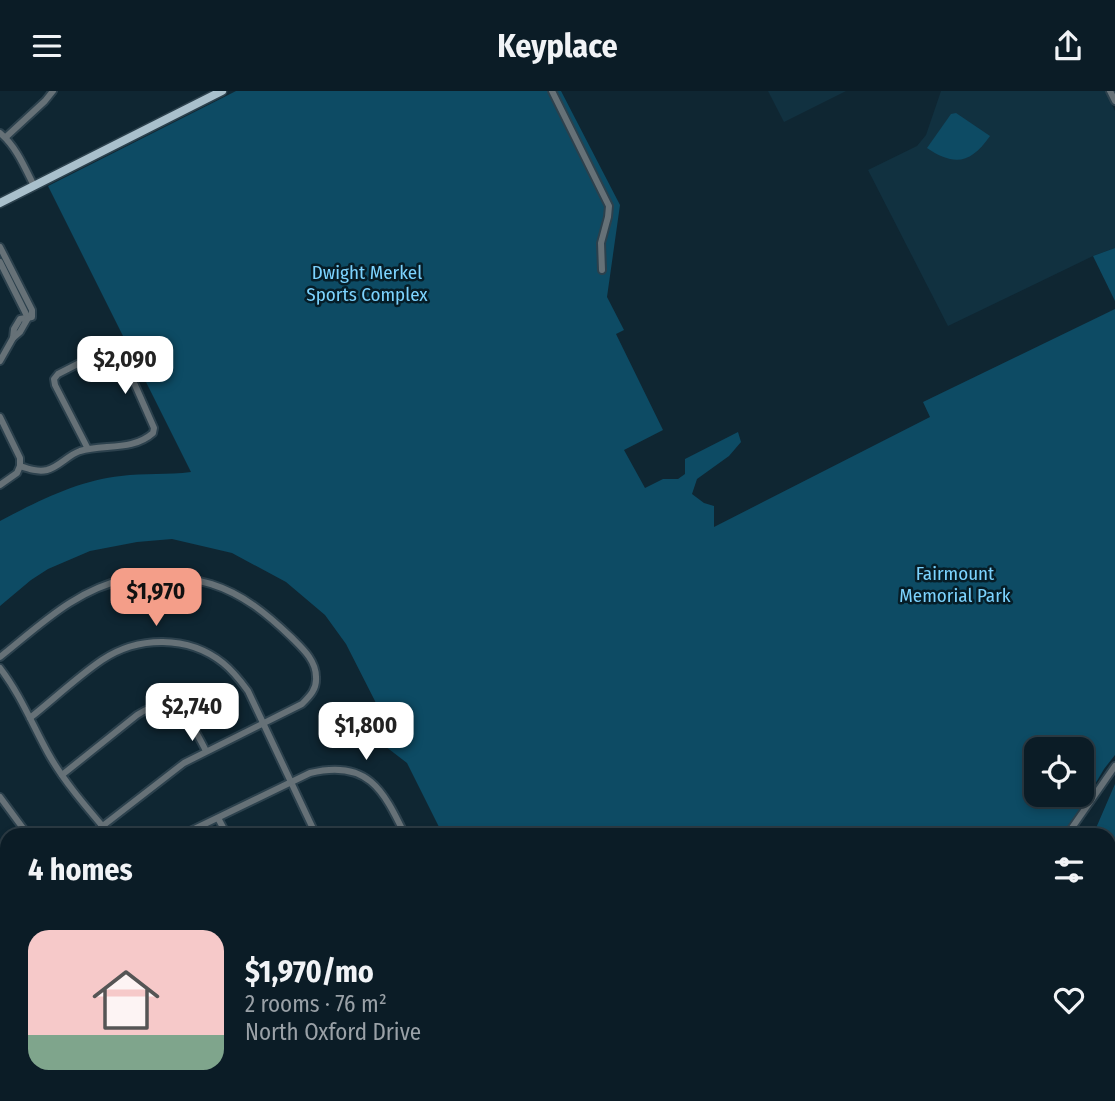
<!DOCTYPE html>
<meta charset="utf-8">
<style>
:root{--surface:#0b1c26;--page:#14252e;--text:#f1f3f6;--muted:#9aa1a7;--line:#2b3a43;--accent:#f49e89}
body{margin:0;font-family:"Fira Sans Condensed",sans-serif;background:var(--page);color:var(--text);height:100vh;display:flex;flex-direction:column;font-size:26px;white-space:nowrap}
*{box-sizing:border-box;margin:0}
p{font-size:23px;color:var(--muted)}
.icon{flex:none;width:38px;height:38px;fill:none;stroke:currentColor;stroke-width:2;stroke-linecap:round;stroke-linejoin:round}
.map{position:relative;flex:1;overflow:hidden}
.drawer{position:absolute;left:0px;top:737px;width:1116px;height:275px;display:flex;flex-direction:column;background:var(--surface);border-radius:21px 21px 0 0;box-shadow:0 4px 10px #0003,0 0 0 2px var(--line)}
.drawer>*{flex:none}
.tools{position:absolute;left:1024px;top:646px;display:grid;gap:14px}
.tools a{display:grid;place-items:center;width:70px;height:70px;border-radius:14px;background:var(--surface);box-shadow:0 4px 10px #0003,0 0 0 2px var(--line);font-size:35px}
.price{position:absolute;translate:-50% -60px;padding:0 16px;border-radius:14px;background:#fff;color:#222;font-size:23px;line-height:46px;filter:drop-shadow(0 2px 4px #0008)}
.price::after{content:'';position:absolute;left:50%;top:42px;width:21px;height:16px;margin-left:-10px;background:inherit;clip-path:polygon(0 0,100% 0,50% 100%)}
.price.current{background:var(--accent);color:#111}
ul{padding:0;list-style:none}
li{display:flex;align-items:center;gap:21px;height:175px;padding:0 28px}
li+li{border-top:2px solid var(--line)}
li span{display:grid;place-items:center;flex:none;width:196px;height:140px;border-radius:21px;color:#555}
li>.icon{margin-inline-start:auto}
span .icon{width:84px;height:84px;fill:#fffc;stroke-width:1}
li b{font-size:30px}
h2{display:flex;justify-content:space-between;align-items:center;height:84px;padding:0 28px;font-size:30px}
header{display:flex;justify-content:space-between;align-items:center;height:91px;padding:0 28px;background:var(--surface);font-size:32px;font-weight:700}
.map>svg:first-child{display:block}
.built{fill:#113140}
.green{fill:#0d4b64;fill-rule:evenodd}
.water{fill:#187499;stroke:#5297b3;stroke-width:2}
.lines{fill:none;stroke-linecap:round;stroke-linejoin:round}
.minor-casing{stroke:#2c414d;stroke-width:10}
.major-casing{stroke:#2c414d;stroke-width:11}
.minor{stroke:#667177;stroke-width:6}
.major{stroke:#a9c0cc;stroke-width:8}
.labels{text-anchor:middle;stroke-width:5;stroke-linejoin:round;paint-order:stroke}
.park-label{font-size:19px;fill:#7cd3fe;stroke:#061d27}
</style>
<header><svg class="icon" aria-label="menu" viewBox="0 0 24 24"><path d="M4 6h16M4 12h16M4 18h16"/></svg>Keyplace<svg class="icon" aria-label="share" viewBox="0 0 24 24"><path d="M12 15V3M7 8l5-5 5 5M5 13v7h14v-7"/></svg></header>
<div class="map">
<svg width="1115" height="1010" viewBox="0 0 1115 1010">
<rect width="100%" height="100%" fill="#0f2632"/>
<g class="built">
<path d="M768,0H846L784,31Z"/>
<path d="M941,0H1105L1115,20V157L1093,165L948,235L868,79L917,55L926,44Z"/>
</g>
<g class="green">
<path d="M236,0H561L620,114L607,206L624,239L616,243L663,339L624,359L645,397L663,388H678L685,383V368L738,341L741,351L729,365L697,388L692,403L704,412L714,415V436L930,326L923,311L1115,218V664L1104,678L1065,744H443L407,672L381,652L339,632L376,612L346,553L325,524L286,491L232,462L172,448L137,451L90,460L48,478L31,489L0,515V430C36,411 79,389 121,385C144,382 168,384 191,381L48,95ZM1036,658H1082V704H1036Z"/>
<path d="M956,22L990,45C971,72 955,76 927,57L951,23Z"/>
<path d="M1115,157V210L1093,165Z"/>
<path d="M1115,693V806L1110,835V744H1093Z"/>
<path d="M284,1004L1038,1005L1037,1010H273Z"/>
</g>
<path class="water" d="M1115,806V1010H1091V1005L1110,1004V835Z"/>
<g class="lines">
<defs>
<g id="minor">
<path d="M552,0L609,115L608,126L601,152L602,179"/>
<path d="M1110,0L1115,10"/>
<path d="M0,42C16,55 25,77 34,95"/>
<path d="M6,46L45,10L53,0"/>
<path d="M0,156L32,219V226L20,228L14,238L13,247L0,270"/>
<path d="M0,171L28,227"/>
<path d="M13,247L20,241L28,227"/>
<path d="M0,326L20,367V375"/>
<path d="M0,394L17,382L20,375C29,378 38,381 47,379C59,376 68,364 80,360C104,353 133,360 153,342L154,337L135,294L116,261L111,257L105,259L58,283L54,288L55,294L88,358"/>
<path d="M0,566C39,535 76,498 127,488C155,482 184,485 211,493C243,503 267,523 291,546C302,557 316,569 316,586C317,598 310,605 302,613L184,672L91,744"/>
<path d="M0,577C20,603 32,633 48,662C64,691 88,718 110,744"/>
<path d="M30,627C54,608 77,586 102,569C138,545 188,544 223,572C233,580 240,589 248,600L316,744"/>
<path d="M62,684L137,624C176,599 190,629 206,660"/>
<path d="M0,706L28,744"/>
<path d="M218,727L227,744"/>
<path d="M182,744L310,682C367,668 383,698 405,744"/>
<path d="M1067,744L1115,675"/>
<path d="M0,812L7,820"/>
<path d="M0,894L7,891"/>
<path d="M0,966L7,963"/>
<path d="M189,1004V1010"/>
<path d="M54,1010L65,1004"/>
<path d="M1040,1010V1004"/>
</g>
<path id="major" d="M0,112L222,0"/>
</defs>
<use href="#minor" class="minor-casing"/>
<use href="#major" class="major-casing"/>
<use href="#minor" class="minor"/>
<use href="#major" class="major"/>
</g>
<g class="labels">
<g class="park-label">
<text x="367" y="188">Dwight Merkel<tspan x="367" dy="22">Sports Complex</tspan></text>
<text x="955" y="489">Fairmount<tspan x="955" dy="22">Memorial Park</tspan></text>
</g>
</g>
</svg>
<div class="tools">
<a><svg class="icon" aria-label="locate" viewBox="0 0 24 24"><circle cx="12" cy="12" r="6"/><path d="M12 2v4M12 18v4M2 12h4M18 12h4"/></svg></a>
</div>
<b class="price" style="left:125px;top:305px">$2,090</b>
<b class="price current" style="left:156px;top:537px">$1,970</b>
<b class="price" style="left:192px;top:652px">$2,740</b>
<b class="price" style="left:366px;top:671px">$1,800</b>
<section class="drawer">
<h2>4 homes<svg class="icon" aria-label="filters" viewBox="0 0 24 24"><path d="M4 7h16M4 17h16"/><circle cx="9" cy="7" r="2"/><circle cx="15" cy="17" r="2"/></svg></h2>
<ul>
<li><span style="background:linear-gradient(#f6c9c9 75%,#7fa58c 0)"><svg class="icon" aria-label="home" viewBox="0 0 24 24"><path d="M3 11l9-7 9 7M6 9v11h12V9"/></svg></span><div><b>$1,970/mo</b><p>2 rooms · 76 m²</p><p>North Oxford Drive</p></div><svg class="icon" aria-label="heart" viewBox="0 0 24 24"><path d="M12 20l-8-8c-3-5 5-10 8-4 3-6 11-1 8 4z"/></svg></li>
</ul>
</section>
</div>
